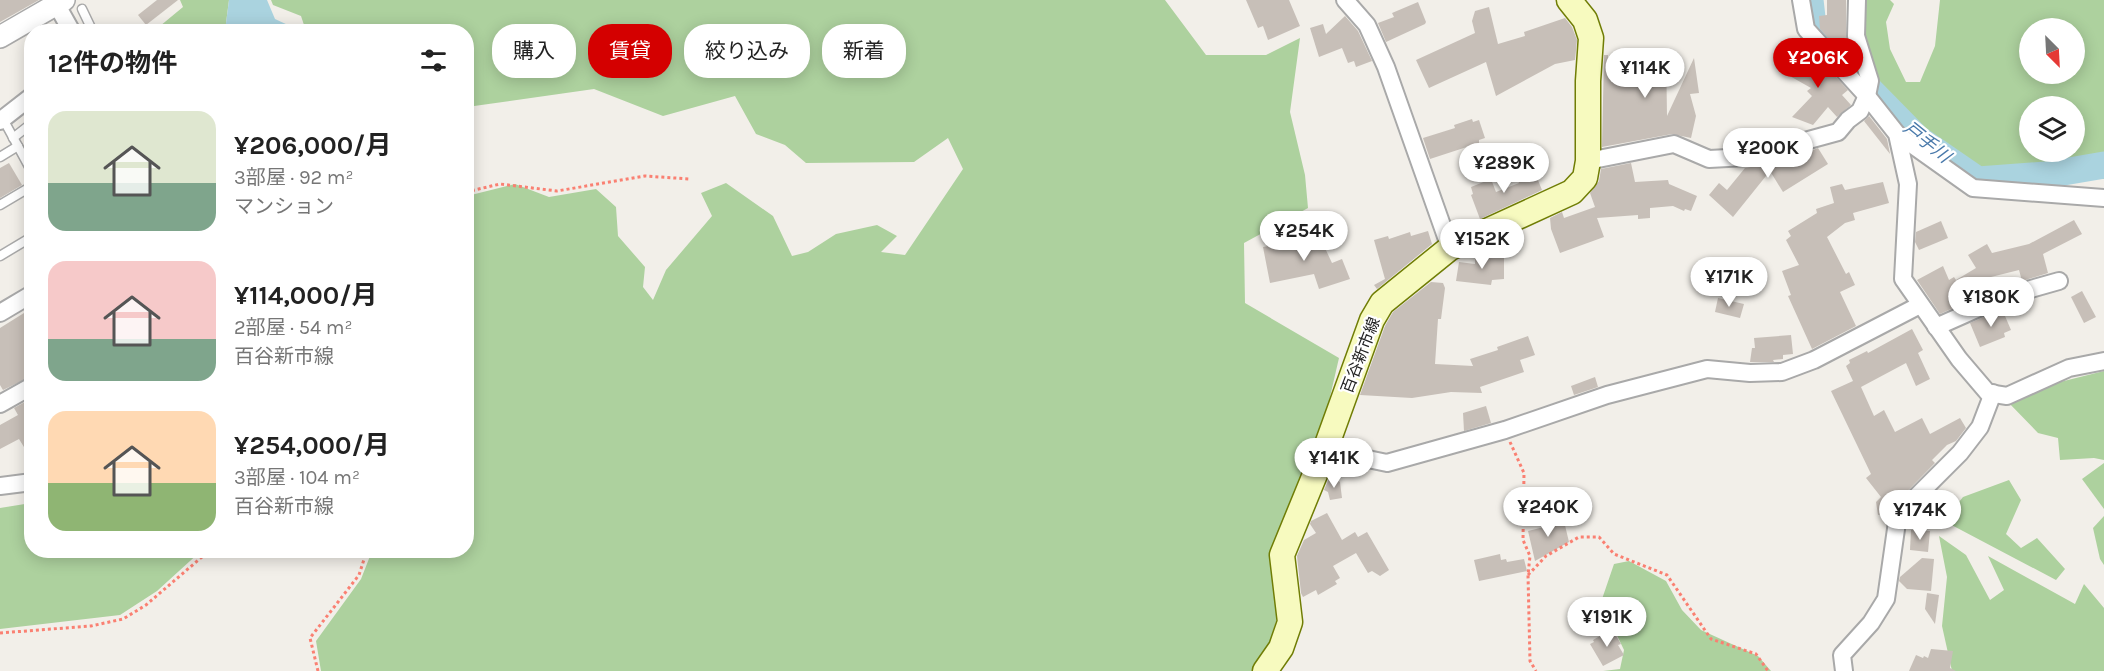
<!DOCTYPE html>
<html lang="ja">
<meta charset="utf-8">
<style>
:root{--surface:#fff;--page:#f6f6f6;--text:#222;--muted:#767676;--accent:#d40000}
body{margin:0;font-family:Karla,"Noto Sans JP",sans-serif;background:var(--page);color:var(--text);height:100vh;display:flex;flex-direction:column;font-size:22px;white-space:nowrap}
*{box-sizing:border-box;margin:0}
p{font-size:20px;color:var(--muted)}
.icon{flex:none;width:33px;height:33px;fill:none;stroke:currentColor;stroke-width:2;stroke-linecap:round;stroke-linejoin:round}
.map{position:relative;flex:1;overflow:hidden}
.sheet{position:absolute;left:24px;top:24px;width:450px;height:534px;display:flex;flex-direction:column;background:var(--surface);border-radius:24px;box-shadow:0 3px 15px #0003}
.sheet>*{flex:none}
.hud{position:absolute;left:492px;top:24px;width:570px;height:54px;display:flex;gap:12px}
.needle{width:39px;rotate:156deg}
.tools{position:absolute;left:2019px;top:18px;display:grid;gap:12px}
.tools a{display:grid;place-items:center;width:66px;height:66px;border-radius:50%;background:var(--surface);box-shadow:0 3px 15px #0003;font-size:30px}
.price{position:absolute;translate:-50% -51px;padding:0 14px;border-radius:21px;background:#fff;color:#222;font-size:20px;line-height:39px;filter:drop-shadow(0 2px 3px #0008)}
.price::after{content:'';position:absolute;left:50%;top:36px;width:18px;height:14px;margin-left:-9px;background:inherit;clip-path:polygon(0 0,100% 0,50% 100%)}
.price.current{background:var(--accent);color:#fff}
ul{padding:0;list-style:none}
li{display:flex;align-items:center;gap:18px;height:150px;padding:0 24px}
li span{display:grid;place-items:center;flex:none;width:168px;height:120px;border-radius:18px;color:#555}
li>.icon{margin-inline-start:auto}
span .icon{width:72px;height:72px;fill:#fffc;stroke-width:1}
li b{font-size:26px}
h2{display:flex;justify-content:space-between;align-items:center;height:72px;padding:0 24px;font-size:26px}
.tag{padding:0 21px;border-radius:24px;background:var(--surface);box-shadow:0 3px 15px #0003;font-size:21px;line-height:54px}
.tag.current{background:var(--accent);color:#fff}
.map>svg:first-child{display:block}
.forest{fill:#add19e;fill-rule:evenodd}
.water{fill:#aad3df}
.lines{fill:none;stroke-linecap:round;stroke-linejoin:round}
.river{stroke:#aad3df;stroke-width:27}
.building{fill:#c7bfb8}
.service-casing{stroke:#a9a9a9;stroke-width:11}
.minor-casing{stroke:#a9a9a9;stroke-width:20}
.tertiary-casing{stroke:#a9a9a9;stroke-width:24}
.secondary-casing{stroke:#707d05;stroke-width:27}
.path{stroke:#fa8072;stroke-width:3;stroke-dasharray:3 3;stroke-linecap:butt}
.service{stroke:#fff;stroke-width:8}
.minor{stroke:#fff;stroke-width:16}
.tertiary{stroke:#fff;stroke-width:21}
.secondary{stroke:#f7fabf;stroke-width:24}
.labels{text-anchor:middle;stroke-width:4.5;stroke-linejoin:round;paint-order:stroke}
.street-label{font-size:16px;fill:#222;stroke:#fff}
.water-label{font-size:18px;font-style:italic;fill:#4a7aab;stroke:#fff}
</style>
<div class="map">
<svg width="2104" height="671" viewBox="0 0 2104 671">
<rect width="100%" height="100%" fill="#f2efe9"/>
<g class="forest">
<path d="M180,0H229L225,31H154L183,7Z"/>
<path d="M271,0H1165L1206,55H1266L1300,38L1290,112L1305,175L1308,208L1244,243L1245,303L1339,358L1316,457L1270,558L1278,615L1266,654L1253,671H321L316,641L361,579L372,551L466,550L467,196L515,184L549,197L596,189L616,207L618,236L645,267L643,287L653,300L666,270L712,216L701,193L726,183L773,216L792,256L808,252L836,234L877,225L897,236L881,252L905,255L963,169L948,138L914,162L806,163L785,145L756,134L735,96L663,116L594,89L467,107L466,32L306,31L301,16L273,5Z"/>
<path d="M1866,0H1890L1894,4L1886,22L1890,49L1906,82H1920L1935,46L1940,0H2104V179L1979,172L1909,118L1872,72L1862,33ZM2030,28H2074V74H2030ZM2030,106H2074V152H2030Z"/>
<path d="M2104,371V460L2094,458L2060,460L2058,438L2038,433L2007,401L2056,383Z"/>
<path d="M2104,463V509L2082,479Z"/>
<path d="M2009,480L2021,500L2006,534L2021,548L2037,538L2065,569L2056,580L1944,521L1963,497Z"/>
<path d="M31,503L32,550L201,551L157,591L120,615L0,629V508Z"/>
<path d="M2104,516V565L2100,559L2093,528Z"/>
<path d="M1939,536L1966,555L1990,600L2004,590L1988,556L2075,604L2084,584L2104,608V671H1952L1942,626L1947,577Z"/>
<path d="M1629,561L1666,581L1682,610L1701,630L1758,656L1771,671H1603L1620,669L1624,650L1601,602L1614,564Z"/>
</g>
<path class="water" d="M229,0H267L275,19L301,31H225Z"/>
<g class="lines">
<g class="river">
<path d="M1810,0L1813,26L1825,42"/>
<path d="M1859,79L1917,138L1978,180L2046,175L2104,165"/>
</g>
</g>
<g class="building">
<path d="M0,0H39L0,22Z"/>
<path d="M157,0H178L146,25L138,15Z"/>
<path d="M1246,0H1289L1300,26L1268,40L1263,26L1258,28Z"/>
<path d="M1827,0H1846V36L1855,67L1820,29L1819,16L1827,15Z"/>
<path d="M1418,2L1426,22L1425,24L1386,42L1378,23L1394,17L1392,13Z"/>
<path d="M1489,7L1498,44L1525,36L1524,32L1565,18L1572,27L1577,40L1575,60L1555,64L1496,96L1486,62L1429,88L1416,60L1475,33L1472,21L1475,11Z"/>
<path d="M1345,16L1358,31L1372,61L1356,67L1354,61L1348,63L1342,48L1319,57L1310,28L1323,24L1326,34Z"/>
<path d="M1666,48L1667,116L1694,58L1699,93L1690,94L1696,116L1691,138L1672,134L1602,147L1604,55H1608V57L1644,56V49Z"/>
<path d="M1800,50L1822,62L1848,90L1842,95L1851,105L1837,117L1828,107L1813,125L1792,117L1812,96L1807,91L1811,88L1788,75Z"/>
<path d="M1869,116L1887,139L1890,154L1864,121Z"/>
<path d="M1472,119L1473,122L1479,120L1485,138L1479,140V143L1430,159L1423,138L1455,128L1454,125Z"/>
<path d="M1818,148L1828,164L1783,192L1770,171L1733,217L1709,195L1719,183L1727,190L1745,168L1789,160Z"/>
<path d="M9,163L22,185L0,198V168Z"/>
<path d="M1631,163L1635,182L1668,180L1669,184L1697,196L1691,211L1685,209L1684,211L1673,206L1650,208V218L1638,219V215L1597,218L1604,237L1560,253L1551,229L1550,218L1562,212L1564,218L1595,207L1590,193L1599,181L1601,169Z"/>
<path d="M1533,168L1542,190L1480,219L1471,195L1473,194L1471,187L1491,179L1496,192L1519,183L1516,174Z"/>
<path d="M1883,182L1889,203L1853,213L1855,220L1845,223L1827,237L1846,274L1849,272L1855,285L1840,292L1856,326L1812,349L1788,296L1791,295L1782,271L1799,265L1786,240L1791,236L1788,231L1817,213L1816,209L1834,203L1830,187L1842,184L1845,190Z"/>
<path d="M1335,219L1339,230L1321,238L1317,226Z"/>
<path d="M2074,220L2082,234L2043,254L2048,273L2022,281L2019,270L1991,277L1995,289L1940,314L1917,280L1943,266L1949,280L1954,277L1956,280L1976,268L1968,255L1987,244L1992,253L2029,244Z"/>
<path d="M1941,221L1948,238L1919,250L1915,242L1916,232Z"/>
<path d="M1317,231L1332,263L1342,259L1350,279L1319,289L1314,274L1270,283L1263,247L1282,244L1283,247Z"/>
<path d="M1428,231L1432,244L1377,289L1374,285L1385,279L1374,240L1388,236L1389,239L1410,232L1411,236Z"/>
<path d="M1475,256L1504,257V279L1492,280L1491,285L1456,281L1459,262L1475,264Z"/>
<path d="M1431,282L1443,283L1445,288L1441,319H1438L1435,364L1473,366L1470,359L1498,350L1497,347L1528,336L1535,355L1520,360L1524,372L1480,387L1482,393L1451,392L1412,398L1360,395L1385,326L1393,312Z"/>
<path d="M2082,291L2096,317L2084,323L2071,297Z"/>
<path d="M1718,298L1744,304L1740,318L1715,312Z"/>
<path d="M32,308V333L26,337L32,347V376L3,390L0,385V328Z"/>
<path d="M2002,309L2011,330L2004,333L2005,337L1980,347L1970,323Z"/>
<path d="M1912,329L1923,350L1918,353L1930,379L1916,386L1906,363L1861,387L1874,416L1884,410L1895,432L1922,418L1930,434L1960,418L1966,428L1956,441L1947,445L1932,460L1935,463L1891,508L1888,513L1878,515L1876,502L1881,497L1866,478L1871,474L1831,391L1853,381L1846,366L1850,363L1849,360L1867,351L1868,353Z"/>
<path d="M1791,335L1793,354L1783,355V359L1773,360L1774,362H1750L1752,348H1755L1754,338Z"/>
<path d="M1595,377L1598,387L1574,395L1571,386Z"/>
<path d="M32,398V460L19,439L0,449V425L18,415L14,408Z"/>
<path d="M1486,406L1491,423L1464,431L1463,413Z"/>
<path d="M1330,476L1340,482L1342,498L1330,500L1328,492L1324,490Z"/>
<path d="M1327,513L1342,540L1355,532L1358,537L1367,532L1389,570L1380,576L1372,571L1368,573L1356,553L1333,566L1340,578L1335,581L1337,584L1318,595L1316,590L1303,597L1301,593L1297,556L1304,540L1316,533L1310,524L1311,521Z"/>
<path d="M1563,517L1569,542L1535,561L1528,531L1552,525L1551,520Z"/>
<path d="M1911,530L1930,531L1928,552L1910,550Z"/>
<path d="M1500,554L1501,560L1506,559L1507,562L1524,559L1527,571L1479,581L1474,560Z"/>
<path d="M1922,558L1934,559L1931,591L1907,589L1899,581L1900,577Z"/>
<path d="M1927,593L1939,595L1935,624L1925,609Z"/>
<path d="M1612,629L1621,644L1618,645L1624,655L1603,666L1590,644L1594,642L1593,640Z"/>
<path d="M1931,649L1953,651L1950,668L1956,671H1909L1916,655L1923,658L1924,656L1928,658Z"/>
</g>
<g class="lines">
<defs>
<g id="service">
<path d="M82,9L93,32"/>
<path d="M3,119L32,172"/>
<path d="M13,138L32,123"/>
<path d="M0,157L18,146"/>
<path d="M0,205L32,186"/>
<path d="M0,256L30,238L32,240"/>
</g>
<g id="minor">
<path d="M54,0L72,32"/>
<path d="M1345,0L1367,25L1386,67L1450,248"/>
<path d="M1801,0L1806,29L1867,96L1897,134L1908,184L1903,279L1959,359L1988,393L2007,396L2069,368L2104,361"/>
<path d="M0,121L32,96"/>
<path d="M1897,134L1973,188L2104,198"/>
<path d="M1588,161L1674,144L1709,159L1747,157L1787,150L1805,141L1838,132L1848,120L1860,111L1867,96L1870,81L1856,36L1857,0"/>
<path d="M0,313L32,294"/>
<path d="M1936,327L2006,296L2059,281"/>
<path d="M0,404L32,386"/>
<path d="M1325,450L1387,463L1505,430L1607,395L1707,369L1750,373L1782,372L1814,360L1920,305"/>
<path d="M0,486L32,482"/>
<path d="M1844,671L1842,655L1871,623L1886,599L1898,515L1960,453L1980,427L1993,393"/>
</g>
<path id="tertiary" d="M0,37L64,0"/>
<path id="secondary" d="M1265,671L1281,648L1290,622L1282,555L1325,450L1372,320L1382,303L1450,248L1572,192L1585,178L1588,161V81L1591,38L1585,20L1569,0"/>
</defs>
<use href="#service" class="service-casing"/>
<use href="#minor" class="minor-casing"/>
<use href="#tertiary" class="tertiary-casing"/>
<use href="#secondary" class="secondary-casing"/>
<g class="path">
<path d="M466,192L500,184L557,191L645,176L690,179"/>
<path d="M1510,442L1524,473L1523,540L1530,556L1528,575L1530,661L1536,671"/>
<path d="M1528,575L1546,556L1579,537H1599L1614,554L1667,575L1711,639L1756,654L1768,671"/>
<path d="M0,633L91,626L123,619L146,605L210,550"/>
<path d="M318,671L310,638L359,575L367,550"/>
</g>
<use href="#service" class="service"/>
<use href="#minor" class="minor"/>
<use href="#tertiary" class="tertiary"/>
<use href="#secondary" class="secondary"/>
</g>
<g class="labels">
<g class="street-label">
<text transform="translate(1360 355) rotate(-69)" y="6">百谷新市線</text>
</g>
<g class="water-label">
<text transform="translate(1927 142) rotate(39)" y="6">戸手川</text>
</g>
</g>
</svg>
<div class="tools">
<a><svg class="needle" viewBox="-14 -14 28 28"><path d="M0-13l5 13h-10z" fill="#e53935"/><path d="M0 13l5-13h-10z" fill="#767676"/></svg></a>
<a><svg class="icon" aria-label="layers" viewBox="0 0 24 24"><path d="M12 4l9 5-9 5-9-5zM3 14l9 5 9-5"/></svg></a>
</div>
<b class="price current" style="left:1818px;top:89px">¥206K</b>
<b class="price" style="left:1645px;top:99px">¥114K</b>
<b class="price" style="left:1768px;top:179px">¥200K</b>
<b class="price" style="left:1504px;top:194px">¥289K</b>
<b class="price" style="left:1304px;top:262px">¥254K</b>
<b class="price" style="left:1482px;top:270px">¥152K</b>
<b class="price" style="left:1729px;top:308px">¥171K</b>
<b class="price" style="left:1991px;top:328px">¥180K</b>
<b class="price" style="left:1334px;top:489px">¥141K</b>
<b class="price" style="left:1548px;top:538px">¥240K</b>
<b class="price" style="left:1920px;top:541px">¥174K</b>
<b class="price" style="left:1607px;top:648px">¥191K</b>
<div class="hud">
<a class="tag">購入</a>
<a class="tag current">賃貸</a>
<a class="tag">絞り込み</a>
<a class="tag">新着</a>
</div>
<section class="sheet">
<h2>12件の物件<svg class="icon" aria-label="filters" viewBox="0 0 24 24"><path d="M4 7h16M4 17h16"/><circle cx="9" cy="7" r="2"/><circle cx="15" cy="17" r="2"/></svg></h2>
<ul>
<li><span style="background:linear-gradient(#dfe7d0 60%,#7fa58c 0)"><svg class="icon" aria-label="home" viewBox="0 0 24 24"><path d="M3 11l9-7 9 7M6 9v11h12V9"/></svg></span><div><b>¥206,000/月</b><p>3部屋 · 92 m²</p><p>マンション</p></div></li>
<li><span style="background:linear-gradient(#f6c9c9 65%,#7fa58c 0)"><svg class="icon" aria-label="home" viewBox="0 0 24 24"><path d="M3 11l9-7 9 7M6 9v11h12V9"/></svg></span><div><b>¥114,000/月</b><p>2部屋 · 54 m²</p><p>百谷新市線</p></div></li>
<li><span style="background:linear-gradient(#ffd9b3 60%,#8fb573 0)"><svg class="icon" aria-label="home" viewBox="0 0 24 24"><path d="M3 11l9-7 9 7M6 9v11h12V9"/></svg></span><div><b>¥254,000/月</b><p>3部屋 · 104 m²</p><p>百谷新市線</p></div></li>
</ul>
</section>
</div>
